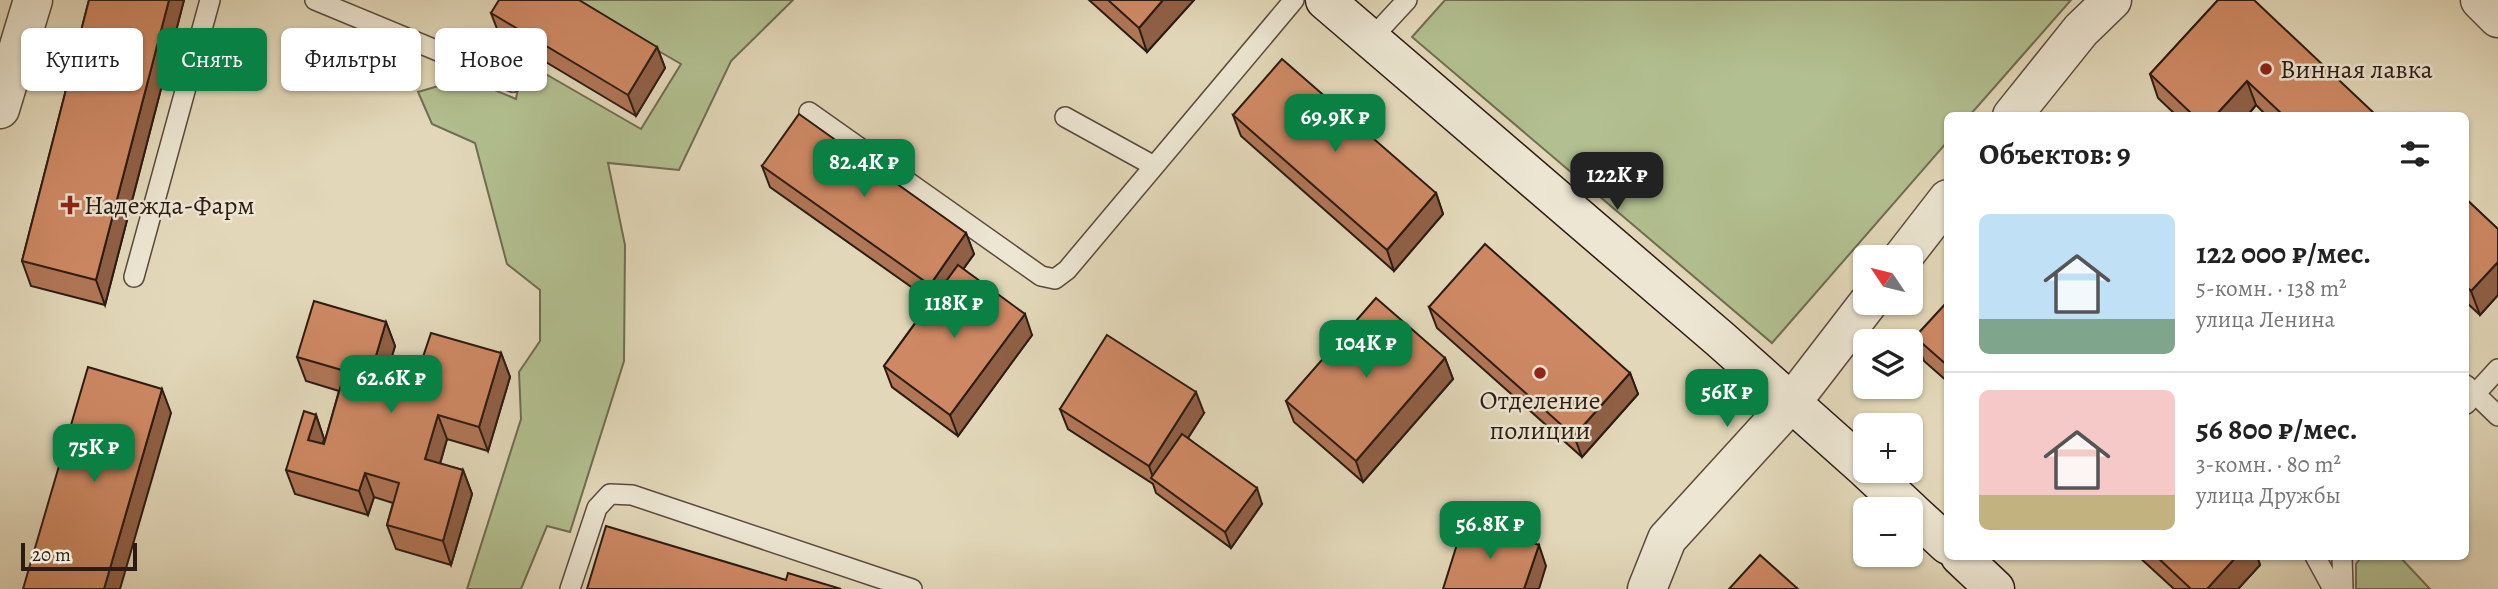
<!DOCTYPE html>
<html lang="ru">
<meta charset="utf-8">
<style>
:root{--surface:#fff;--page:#f6f6f6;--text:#222;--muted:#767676;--line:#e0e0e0;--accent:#0b8043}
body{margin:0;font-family:Alegreya,serif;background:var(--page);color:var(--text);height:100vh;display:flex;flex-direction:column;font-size:26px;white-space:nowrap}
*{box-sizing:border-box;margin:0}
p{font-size:23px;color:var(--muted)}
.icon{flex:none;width:38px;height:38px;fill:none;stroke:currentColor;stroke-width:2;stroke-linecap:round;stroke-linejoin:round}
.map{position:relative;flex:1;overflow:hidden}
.side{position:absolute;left:1944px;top:112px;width:525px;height:448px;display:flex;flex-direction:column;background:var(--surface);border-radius:10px;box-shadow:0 2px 5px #0004}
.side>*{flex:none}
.top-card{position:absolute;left:21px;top:28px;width:665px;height:63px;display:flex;gap:14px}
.needle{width:46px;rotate:305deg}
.buttons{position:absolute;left:1853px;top:245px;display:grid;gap:14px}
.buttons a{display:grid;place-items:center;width:70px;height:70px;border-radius:10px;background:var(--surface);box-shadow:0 2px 5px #0004;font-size:35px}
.scale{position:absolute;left:21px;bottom:18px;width:116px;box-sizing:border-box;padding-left:7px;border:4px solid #2c1b13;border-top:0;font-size:19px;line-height:24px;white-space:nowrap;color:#2c1b13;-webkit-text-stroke:5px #ece6d2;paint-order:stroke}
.price{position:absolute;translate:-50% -60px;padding:0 16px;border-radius:14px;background:var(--accent);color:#fff;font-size:23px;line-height:46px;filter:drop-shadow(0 2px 4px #0008)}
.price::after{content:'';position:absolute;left:50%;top:42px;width:21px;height:16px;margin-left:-10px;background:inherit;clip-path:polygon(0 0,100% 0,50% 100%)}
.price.current{background:#222;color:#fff}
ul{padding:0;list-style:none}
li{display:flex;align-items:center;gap:21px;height:175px;padding:0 35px}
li+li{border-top:2px solid var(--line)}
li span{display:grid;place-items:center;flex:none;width:196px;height:140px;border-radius:10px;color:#555}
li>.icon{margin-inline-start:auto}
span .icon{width:84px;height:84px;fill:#fffc;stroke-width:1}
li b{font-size:30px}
h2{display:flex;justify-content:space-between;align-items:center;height:84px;padding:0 35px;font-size:30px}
.chip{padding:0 24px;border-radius:10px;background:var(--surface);box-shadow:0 2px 5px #0004;font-size:24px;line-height:63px}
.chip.current{background:var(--accent);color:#fff}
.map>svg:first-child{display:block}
.green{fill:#b2bf90;stroke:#6f6d52;stroke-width:2}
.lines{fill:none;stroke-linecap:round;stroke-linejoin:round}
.service-casing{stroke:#5a4a3c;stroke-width:22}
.tertiary-casing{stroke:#5a4a3c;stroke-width:41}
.secondary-casing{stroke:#2c1b13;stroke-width:41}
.service{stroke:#ece6d2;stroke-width:19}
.tertiary{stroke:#ece6d2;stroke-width:38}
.secondary{stroke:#ece6d2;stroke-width:38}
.wall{fill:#b17656;stroke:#2c1b13;stroke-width:2}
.shaded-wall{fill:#906046;stroke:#2c1b13;stroke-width:2}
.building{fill:#ce8964;stroke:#2c1b13;stroke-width:2}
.poi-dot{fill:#8f2418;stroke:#ece6d2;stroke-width:2.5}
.labels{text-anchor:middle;stroke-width:5;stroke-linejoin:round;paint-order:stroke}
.poi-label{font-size:26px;fill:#2c1b13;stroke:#ece6d2;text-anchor:start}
</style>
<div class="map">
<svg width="2498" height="589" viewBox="0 0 2498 589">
<rect width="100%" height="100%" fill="#e2d8b9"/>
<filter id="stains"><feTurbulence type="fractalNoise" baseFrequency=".00286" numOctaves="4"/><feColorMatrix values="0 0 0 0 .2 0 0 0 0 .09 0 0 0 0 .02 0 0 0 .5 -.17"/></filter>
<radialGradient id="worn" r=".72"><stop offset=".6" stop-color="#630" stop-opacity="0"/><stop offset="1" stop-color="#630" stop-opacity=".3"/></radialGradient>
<g class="green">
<path d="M577,0H793L731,61L679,170L608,163L625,245L624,361L570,532L547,526L521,589H467L521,419L519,372L540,341V290L507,264L475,143L432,124L418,92L466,78L516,99L523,61L641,129L681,64L574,2Z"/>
<path d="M1445,0H2071L1970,115L1948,116V141L1772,343L1412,37Z"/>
<path d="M2362,556L2400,557L2430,589H2356V564Z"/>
</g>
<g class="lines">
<defs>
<g id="service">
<path d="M315,0L513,82"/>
<path d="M1370,40L1407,0"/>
<path d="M809,112L1041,276L1055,279L1067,270L1294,0"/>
<path d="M1065,117L1154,166"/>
<path d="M134,277L210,0"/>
<path d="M2466,385L2498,416"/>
<path d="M2466,404L2498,369"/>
<path d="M2315,556L2333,589"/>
<path d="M2342,556L2343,589"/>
<path d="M570,589L597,508L610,494L632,495L912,589"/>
</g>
<g id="tertiary">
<path d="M2480,0L2498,18"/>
<path d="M0,109L33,0"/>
<path d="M2012,116L2081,30L2112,0"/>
<path d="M1903,257L1948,199"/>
<path d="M1647,589L1667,539L1791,403L1868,303"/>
</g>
<g id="secondary">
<path d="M1325,0L1720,339L1866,469"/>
<path d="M1868,471L1909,509"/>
<path d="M1911,511L1948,545"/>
<path d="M1960,556L1995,589"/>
</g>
</defs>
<use href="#service" class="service-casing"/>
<use href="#tertiary" class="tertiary-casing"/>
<use href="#secondary" class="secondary-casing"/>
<use href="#service" class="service"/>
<use href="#tertiary" class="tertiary"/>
<use href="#secondary" class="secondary"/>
</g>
<g class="wall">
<path d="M89,0H184L105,305L31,286L22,261Z"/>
<path d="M1089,0H1194L1147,52Z"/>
<path d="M2218,0L2377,116H2267L2256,105L2247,116H2177L2158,98L2150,74Z"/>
<path d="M491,13L657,47L665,68L636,116L499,34Z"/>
<path d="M1233,115L1436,193L1443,214L1394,271L1241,136Z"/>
<path d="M762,166L966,233L974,254L963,269L1032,335L958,436L892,387L884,366L931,301L770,187Z"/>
<path d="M2466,199L2498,229V295L2480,315L2466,302Z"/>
<path d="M1948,301V382L1924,361L1915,337Z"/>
<path d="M1429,307L1630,373L1638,394L1582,457L1437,328Z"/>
<path d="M386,322L395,346L389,364L418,372L501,353L510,377L488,451L447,439L440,464L463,470L472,494L451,565L396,549L387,525L393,503L374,497L368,515L295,494L286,470L316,415L324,439L323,444H324L339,391L306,381L297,357Z"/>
<path d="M1445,358L1453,379L1363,482L1294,422L1286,401Z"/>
<path d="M1060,409L1204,413L1188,438L1262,504L1231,548L1156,493L1153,484L1068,429Z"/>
<path d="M2138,556H2257L2260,565L2238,589H2174Z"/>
</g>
<g class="shaded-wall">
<path d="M169,0H184L105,305L96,280Z"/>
<path d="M1163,0H1194L1147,52L1139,28Z"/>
<path d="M657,47L665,68L636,116L628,95Z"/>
<path d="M2247,81L2256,105L2247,116H2215Z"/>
<path d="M1436,193L1443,214L1394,271L1387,250Z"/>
<path d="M966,233L974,254L937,306L930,285Z"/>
<path d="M2498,262V295L2480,315L2471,291Z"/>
<path d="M1025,314L1032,335L958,436L950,415Z"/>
<path d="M386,322L395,346L384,384L375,359Z"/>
<path d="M501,353L510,377L488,451L479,427Z"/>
<path d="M1445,358L1453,379L1363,482L1356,461Z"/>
<path d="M1630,373L1638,394L1582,457L1574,436Z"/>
<path d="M162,389L171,413L120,589H104Z"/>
<path d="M1196,392L1204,413L1159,483L1154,480L1149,466Z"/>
<path d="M316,415L324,439L317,464L308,440Z"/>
<path d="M438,415L447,439L434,484L425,459Z"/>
<path d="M463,470L472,494L451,565L443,541Z"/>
<path d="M365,473L374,497L368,515L359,491Z"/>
<path d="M1257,488L1262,504L1231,548L1225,532Z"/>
<path d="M1539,545L1546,566L1539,589H1524Z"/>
<path d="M2237,556H2257L2260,565L2238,589H2207Z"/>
</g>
<g class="building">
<path d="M89,0H169L96,280L22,261Z"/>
<path d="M499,0H579L657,47L628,95L491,13Z"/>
<path d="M1108,0H1163L1139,28Z"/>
<path d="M2218,0H2254L2377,116H2284L2247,81L2215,116H2194L2150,74Z"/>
<path d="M1282,59L1436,193L1387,250L1233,115Z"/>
<path d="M799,114L966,233L930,285L762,166Z"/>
<path d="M2466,199L2498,229V262L2471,291L2466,286Z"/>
<path d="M1485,244L1630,373L1574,436L1429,307Z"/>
<path d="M958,265L1025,314L950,415L884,366Z"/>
<path d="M1376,298L1445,358L1356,461L1286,401Z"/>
<path d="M314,301L386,322L375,359L418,372L431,333L501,353L479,427L438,415L425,459L463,470L443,541L387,525L399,483L365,473L359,491L286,470L304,411L316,415L308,440L324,444L345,371L297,357Z"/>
<path d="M1948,301V366L1915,337Z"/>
<path d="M1107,335L1196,392L1149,466L1060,409Z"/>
<path d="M88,367L162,389L104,589H23Z"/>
<path d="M1182,434L1257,488L1225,532L1151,478Z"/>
<path d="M1464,522L1539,545L1524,589H1443Z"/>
<path d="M606,526L786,580L788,573L841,589H587Z"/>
<path d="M1760,555L1798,589H1729Z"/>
<path d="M2156,556H2237L2207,589H2191Z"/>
</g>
<g class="poi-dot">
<circle cx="2266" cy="69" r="7"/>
<path d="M66.5 194.5h7v7h7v7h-7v7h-7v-7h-7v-7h7z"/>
<circle cx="1540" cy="373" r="7"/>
</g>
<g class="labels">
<g class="poi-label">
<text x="2280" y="78">Винная лавка</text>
<text x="84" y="214">Надежда-Фарм</text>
<text x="1540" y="409" text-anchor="middle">Отделение<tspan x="1540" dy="30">полиции</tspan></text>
</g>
</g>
<rect width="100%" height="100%" filter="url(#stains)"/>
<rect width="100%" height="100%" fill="url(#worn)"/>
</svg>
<div class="buttons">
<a><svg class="needle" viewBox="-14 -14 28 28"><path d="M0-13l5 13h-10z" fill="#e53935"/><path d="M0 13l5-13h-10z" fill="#767676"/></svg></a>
<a><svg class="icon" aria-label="layers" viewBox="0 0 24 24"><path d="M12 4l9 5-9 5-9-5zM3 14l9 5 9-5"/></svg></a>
<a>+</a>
<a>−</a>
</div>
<div class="scale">20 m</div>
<b class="price" style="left:1335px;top:154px">69.9K ₽</b>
<b class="price" style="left:864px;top:199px">82.4K ₽</b>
<b class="price current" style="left:1617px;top:212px">122K ₽</b>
<b class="price" style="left:954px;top:340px">118K ₽</b>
<b class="price" style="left:1366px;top:380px">104K ₽</b>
<b class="price" style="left:391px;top:415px">62.6K ₽</b>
<b class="price" style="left:1727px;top:429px">56K ₽</b>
<b class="price" style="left:94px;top:484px">75K ₽</b>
<b class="price" style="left:1490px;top:561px">56.8K ₽</b>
<div class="top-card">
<a class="chip">Купить</a>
<a class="chip current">Снять</a>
<a class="chip">Фильтры</a>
<a class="chip">Новое</a>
</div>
<section class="side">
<h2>Объектов: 9<svg class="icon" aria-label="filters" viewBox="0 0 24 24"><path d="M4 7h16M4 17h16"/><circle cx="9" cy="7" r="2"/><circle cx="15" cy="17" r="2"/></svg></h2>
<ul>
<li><span style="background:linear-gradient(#bfe0f5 75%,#7fa58c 0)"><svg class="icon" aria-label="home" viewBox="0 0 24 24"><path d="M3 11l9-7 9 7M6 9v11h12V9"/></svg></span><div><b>122 000 ₽/мес.</b><p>5-комн. · 138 m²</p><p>улица Ленина</p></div></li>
<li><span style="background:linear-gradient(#f6c9c9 75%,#c2b280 0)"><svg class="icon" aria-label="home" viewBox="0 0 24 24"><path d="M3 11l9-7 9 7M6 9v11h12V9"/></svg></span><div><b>56 800 ₽/мес.</b><p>3-комн. · 80 m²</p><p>улица Дружбы</p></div></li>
</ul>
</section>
</div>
